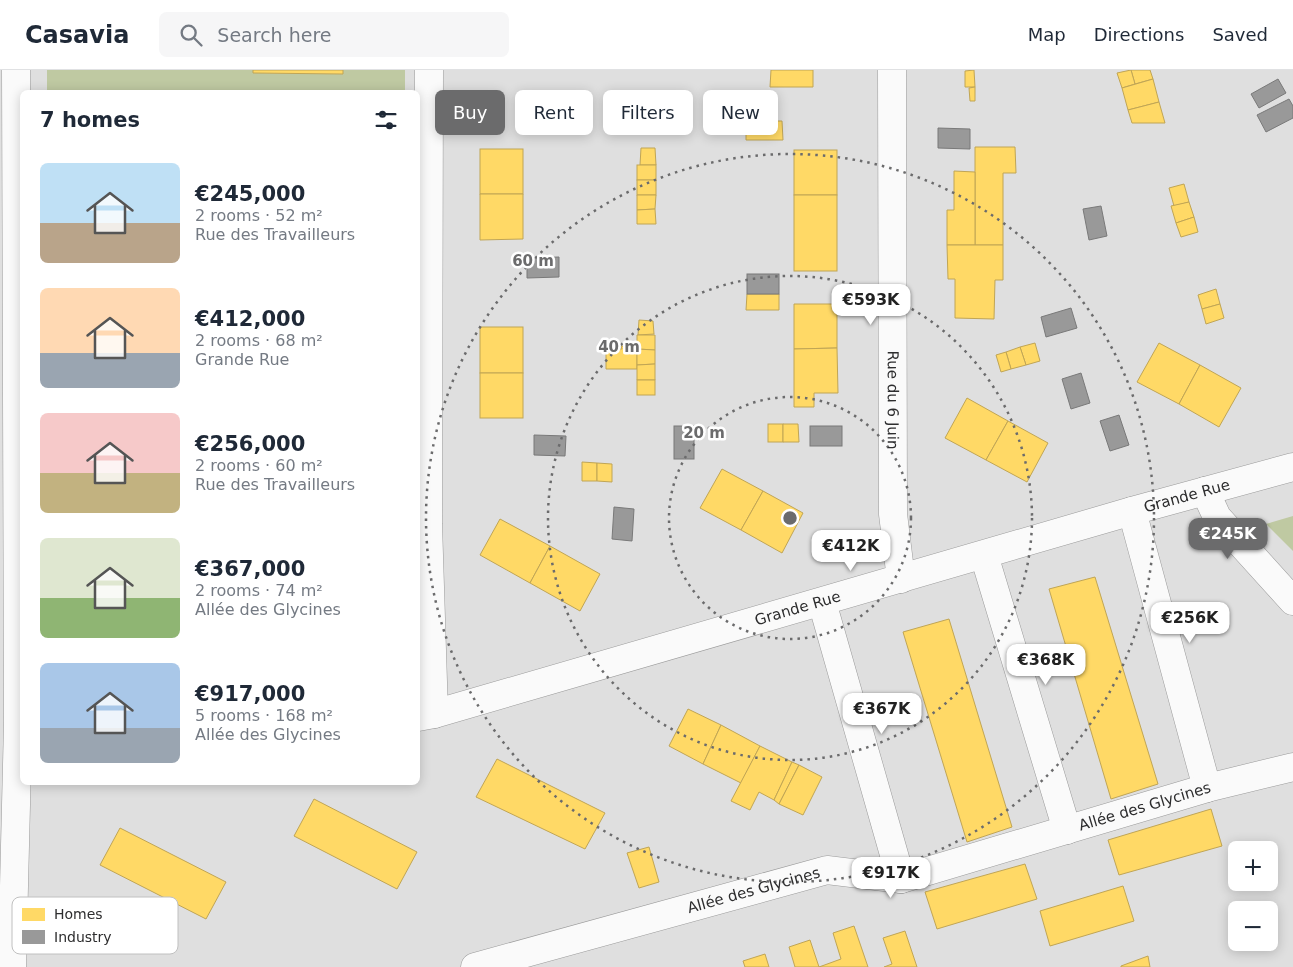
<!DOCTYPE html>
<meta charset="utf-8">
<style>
:root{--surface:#fff;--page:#f6f6f7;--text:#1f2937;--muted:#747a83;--line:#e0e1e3;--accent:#6b6b6c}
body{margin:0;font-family:"DejaVu Sans",sans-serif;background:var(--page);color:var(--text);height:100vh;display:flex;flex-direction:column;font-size:19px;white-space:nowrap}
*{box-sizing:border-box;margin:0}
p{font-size:16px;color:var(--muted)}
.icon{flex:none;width:28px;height:28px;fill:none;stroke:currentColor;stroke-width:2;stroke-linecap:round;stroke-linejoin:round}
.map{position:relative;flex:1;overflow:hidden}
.side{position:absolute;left:20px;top:20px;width:400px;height:695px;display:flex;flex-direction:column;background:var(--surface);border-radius:8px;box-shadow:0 2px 12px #0003}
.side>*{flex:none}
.banner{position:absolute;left:435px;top:20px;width:475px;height:45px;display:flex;gap:10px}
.fabs{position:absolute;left:1228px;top:771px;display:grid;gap:10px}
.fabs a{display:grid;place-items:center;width:50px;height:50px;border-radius:8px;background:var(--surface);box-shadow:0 2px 12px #0003;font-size:25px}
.price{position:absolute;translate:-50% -42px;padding:0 11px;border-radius:10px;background:#fff;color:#222;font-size:16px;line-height:32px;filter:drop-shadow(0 1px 2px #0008)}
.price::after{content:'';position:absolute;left:50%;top:30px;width:15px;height:11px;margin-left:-8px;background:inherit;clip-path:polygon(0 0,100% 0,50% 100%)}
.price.on{background:var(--accent);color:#fff}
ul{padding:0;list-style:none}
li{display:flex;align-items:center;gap:15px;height:125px;padding:0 20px}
li span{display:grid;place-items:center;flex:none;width:140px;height:100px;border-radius:8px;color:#555}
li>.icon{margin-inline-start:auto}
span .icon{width:60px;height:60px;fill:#fffc;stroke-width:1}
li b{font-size:21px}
h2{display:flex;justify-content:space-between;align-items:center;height:60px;padding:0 20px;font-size:21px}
.tag{padding:0 18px;border-radius:8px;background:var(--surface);box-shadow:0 2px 12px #0003;font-size:18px;line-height:45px}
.tag.on{background:var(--accent);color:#fff}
header{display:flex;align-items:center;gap:30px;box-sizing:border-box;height:70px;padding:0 25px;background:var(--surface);border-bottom:1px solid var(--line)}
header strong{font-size:24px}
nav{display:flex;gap:28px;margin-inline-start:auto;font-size:18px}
.search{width:350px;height:45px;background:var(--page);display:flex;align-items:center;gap:12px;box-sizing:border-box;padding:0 18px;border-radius:8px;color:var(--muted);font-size:19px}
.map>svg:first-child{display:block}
.green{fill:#bfc9a2}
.homes{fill:#ffd966;stroke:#c0a555}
.industry{fill:#999;stroke:#797979}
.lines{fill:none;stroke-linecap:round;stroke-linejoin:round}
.minor-casing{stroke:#9a9a9a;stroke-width:29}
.minor{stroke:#fafafa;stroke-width:28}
.ring{fill:none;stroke:#6b6b6c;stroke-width:2.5;stroke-dasharray:2.5 5}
.labels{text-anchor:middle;stroke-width:5;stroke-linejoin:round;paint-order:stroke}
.street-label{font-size:15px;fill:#2d2d2e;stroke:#fff}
.key{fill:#fff;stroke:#c0c0c0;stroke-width:1}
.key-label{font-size:14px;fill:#2d2d2e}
.centre{fill:#6b6b6c;stroke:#fff;stroke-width:2.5}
.ring-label{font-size:15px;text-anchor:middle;font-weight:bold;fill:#6b6b6c;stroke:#fff;stroke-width:5;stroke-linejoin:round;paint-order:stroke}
</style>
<header>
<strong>Casavia</strong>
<div class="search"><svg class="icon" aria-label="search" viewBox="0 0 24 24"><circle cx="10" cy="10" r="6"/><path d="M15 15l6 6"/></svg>Search here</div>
<nav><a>Map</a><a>Directions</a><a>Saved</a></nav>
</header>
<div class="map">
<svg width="1293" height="897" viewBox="0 0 1293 897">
<rect width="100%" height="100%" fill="#dfdfdf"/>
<g class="green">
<path d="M47,0H253V3L342,4L343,0H405V22H47Z"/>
<path d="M1293,446V481L1266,454Z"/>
</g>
<g class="homes">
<path d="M253,0H343V4L253,3Z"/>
<path d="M771,0H813V17H770Z"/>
<path d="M974,0L975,17H965V1Z"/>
<path d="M1131,0H1150L1153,9L1135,14Z"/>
<path d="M1131,0L1135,14L1122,18L1117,3Z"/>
<path d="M1153,9L1159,32L1128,40L1122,18Z"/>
<path d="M975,17V31H970L969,18Z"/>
<path d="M725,25L757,26V46L725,45Z"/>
<path d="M1159,32L1165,53H1132L1128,40Z"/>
<path d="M746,51H782L783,70H746Z"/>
<path d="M975,77H1015L1016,103H1003V175H975Z"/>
<path d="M641,78H655L656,95H640Z"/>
<rect x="480" y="79" width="43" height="45"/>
<rect x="794" y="80" width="43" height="45"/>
<rect x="637" y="95" width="19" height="15"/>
<path d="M954,101L975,102V175H947V140H954Z"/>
<rect x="637" y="110" width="19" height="15"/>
<path d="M1184,114L1189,132L1174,136L1169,118Z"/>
<path d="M480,124H523V169L480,170Z"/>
<path d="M637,125H656L655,139L637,140Z"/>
<rect x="794" y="125" width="43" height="76"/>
<path d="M1189,132L1194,147L1176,153L1171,136Z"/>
<path d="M655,139L656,154H637V140Z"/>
<path d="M1194,147L1198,162L1181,167L1176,153Z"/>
<path d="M947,175H1003V210H995L994,249L955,248V209H948Z"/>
<path d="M1216,219L1220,234L1202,239L1198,225Z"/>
<path d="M747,224H779V240H746Z"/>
<path d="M794,234H837V278L794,279Z"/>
<path d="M1220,234L1224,248L1206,254L1202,239Z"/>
<path d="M639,250L653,251L654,264L638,265Z"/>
<rect x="480" y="257" width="43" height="46"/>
<path d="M637,265H655V280L637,279Z"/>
<path d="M1035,273L1040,291L1026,295L1020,277Z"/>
<path d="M1159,273L1200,295L1179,334L1137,312Z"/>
<path d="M621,276L637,277V299H606V278L622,279Z"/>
<path d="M1020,277L1026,295L1011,299L1006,282Z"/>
<path d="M837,278L838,323H814V337H794V279Z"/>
<path d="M637,279L655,280V294L637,295Z"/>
<path d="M1006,282L1011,299L1001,302L996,285Z"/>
<path d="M655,294V310H637V295Z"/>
<path d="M1200,295L1241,318L1219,357L1179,334Z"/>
<rect x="480" y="303" width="43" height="45"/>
<rect x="637" y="310" width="18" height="15"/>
<path d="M967,328L1008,351L986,390L945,368Z"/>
<path d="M1008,351L1048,373L1027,412L986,390Z"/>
<rect x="768" y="354" width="15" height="18"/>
<path d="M783,354H798L799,372H783Z"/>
<path d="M582,392L597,393V411H582Z"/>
<path d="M597,393L612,394V412L597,411Z"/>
<path d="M722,399L763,421L741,460L700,438Z"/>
<path d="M763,421L803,443L782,483L741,460Z"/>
<path d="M500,449L550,476L530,513L480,485Z"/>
<path d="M550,476L600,504L580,541L530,513Z"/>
<path d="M1095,507L1158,714L1111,729L1049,519Z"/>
<path d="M949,549L1012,757L967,772L903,562Z"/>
<path d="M688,639L721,655L703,694L669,676Z"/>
<path d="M721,655L760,676L741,713L703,694Z"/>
<path d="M760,676L792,692L774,730L759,722L750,740L731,731Z"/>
<path d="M497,689L605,743L585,779L476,727Z"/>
<path d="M792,692L799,695L779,734L774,730Z"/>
<path d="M799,695L822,707L803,745L779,734Z"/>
<path d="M314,729L417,782L397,819L294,766Z"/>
<path d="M1211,739L1222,776L1119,805L1108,770Z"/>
<path d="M120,758L226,812L206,849L100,795Z"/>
<path d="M649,777L659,812L639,818L627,783Z"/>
<path d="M1025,794L1037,829L937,859L925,822Z"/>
<path d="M1123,816L1134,851L1050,876L1040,841Z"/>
<path d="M854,856L868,897H795L789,877L810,870L819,897L841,889L833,863Z"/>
<path d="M905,861L917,897H884L892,894L883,868Z"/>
<path d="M765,884L769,897H745L743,891Z"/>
<path d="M1148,886L1150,897H1121V896Z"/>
</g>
<g class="industry">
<path d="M1278,9L1286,23L1259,38L1251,24Z"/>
<path d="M1289,29L1293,36V48L1266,62L1257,45Z"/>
<path d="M938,58L970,59V79L938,78Z"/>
<path d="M1101,136L1107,166L1089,170L1083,139Z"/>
<path d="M559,187V207L527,208V188Z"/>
<rect x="747" y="204" width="32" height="20"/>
<path d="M1071,238L1077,258L1046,267L1041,247Z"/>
<path d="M1081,303L1090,333L1071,339L1062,309Z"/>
<path d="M1119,345L1129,375L1110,381L1100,351Z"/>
<rect x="674" y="356" width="20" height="33"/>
<rect x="810" y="356" width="32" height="20"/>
<path d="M534,365L566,366L565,386L534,385Z"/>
<path d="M614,437L634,439L632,471L612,469Z"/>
</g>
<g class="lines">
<defs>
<g id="minor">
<path d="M429,0L428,454L434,644"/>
<path id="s1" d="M892,0L893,444L901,509"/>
<path d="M1205,421L1217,447L1293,531"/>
<path d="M1132,441L1207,718"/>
<path d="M984,485L1067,760"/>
<path d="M822,532L901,809"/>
<path id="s2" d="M418,647L434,644L1132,441L1293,397"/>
<path d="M12,897L18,654L16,0"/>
<path id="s3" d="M475,897L827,800L901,809L1207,718L1293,697"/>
</g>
</defs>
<use href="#minor" class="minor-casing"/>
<use href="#minor" class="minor"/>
</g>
<g class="ring">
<circle cx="790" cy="448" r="121"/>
<circle cx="790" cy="448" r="242"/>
<circle cx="790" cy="448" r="364"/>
</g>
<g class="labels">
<g class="street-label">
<text dy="5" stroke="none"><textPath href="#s1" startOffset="330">Rue du 6 Juin</textPath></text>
<text dy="5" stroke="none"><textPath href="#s2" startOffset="800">Grande Rue</textPath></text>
<text dy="5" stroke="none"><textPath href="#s2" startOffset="395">Grande Rue</textPath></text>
<text dy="5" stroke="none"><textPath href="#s3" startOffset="694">Allée des Glycines</textPath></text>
<text dy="5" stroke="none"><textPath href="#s3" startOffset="289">Allée des Glycines</textPath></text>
</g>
</g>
<rect x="12" y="827" width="166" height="57" rx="8" class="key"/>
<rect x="22" y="838" width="23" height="13" fill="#ffd966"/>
<rect x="22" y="860" width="23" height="14" fill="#999"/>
<g class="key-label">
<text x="54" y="849">Homes</text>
<text x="54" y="872">Industry</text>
</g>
<circle cx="790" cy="448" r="8" class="centre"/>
<g class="ring-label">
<text x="533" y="196">60 m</text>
<text x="619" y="282">40 m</text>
<text x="704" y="368">20 m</text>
</g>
</svg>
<div class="fabs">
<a>+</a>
<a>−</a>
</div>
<b class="price" style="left:871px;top:256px">€593K</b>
<b class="price on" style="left:1228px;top:490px">€245K</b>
<b class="price" style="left:851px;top:502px">€412K</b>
<b class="price" style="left:1190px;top:574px">€256K</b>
<b class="price" style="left:1046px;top:616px">€368K</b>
<b class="price" style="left:882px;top:665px">€367K</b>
<b class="price" style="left:891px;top:829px">€917K</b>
<div class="banner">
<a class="tag on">Buy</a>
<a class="tag">Rent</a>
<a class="tag">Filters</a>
<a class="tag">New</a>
</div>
<section class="side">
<h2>7 homes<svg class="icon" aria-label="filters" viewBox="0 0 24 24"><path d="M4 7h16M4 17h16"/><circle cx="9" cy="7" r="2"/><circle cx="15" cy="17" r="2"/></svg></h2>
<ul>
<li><span style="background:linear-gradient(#bfe0f5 60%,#b9a48a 0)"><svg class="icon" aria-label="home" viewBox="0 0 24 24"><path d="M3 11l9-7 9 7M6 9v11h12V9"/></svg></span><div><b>€245,000</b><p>2 rooms · 52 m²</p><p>Rue des Travailleurs</p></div></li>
<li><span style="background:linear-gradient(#ffd9b3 65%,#9aa5b1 0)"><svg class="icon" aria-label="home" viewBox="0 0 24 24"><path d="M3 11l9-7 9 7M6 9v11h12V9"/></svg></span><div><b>€412,000</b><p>2 rooms · 68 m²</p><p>Grande Rue</p></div></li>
<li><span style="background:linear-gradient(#f6c9c9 60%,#c2b280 0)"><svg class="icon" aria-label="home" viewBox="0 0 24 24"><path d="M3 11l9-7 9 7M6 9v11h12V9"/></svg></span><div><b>€256,000</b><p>2 rooms · 60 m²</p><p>Rue des Travailleurs</p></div></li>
<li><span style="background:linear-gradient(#dfe7d0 60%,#8fb573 0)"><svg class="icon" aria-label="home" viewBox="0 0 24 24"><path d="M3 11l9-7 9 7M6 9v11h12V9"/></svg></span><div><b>€367,000</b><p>2 rooms · 74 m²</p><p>Allée des Glycines</p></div></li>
<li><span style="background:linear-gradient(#a9c7e8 65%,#9aa5b1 0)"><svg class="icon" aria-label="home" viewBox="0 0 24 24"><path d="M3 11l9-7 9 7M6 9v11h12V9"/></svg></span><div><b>€917,000</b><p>5 rooms · 168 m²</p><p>Allée des Glycines</p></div></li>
</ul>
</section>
</div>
